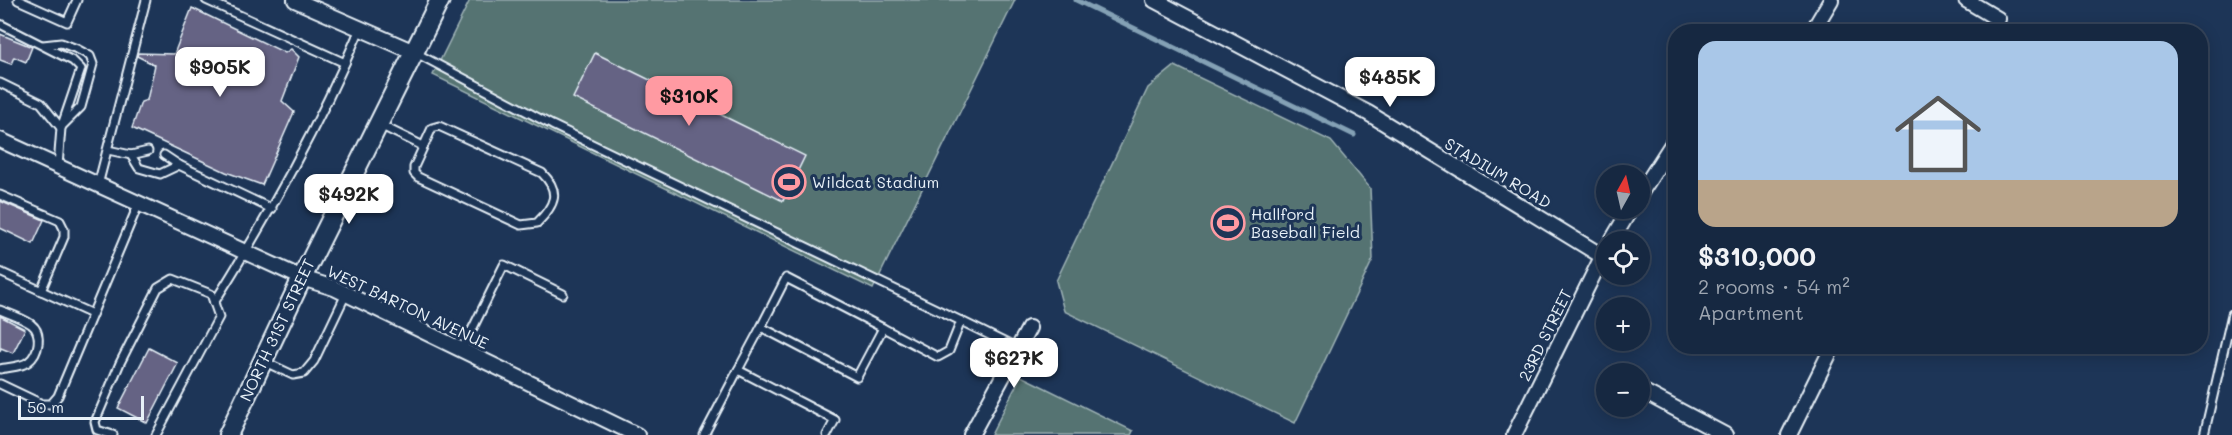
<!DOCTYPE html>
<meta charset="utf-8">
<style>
:root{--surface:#162841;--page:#23344c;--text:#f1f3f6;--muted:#9ea6b1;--line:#35445a;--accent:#ff9aa2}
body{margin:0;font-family:Mali,sans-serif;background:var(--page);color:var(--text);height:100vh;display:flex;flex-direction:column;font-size:22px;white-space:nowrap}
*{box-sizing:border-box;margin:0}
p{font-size:20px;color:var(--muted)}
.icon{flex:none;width:33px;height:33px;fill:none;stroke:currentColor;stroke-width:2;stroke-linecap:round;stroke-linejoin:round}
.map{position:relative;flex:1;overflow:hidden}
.sheet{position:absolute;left:1668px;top:24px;width:540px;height:330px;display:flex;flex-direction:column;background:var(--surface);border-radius:24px;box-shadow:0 3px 15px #0003,0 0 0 2px var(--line)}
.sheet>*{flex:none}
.needle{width:39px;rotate:8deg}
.controls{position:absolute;left:1596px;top:165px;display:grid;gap:12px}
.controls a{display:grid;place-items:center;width:54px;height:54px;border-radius:50%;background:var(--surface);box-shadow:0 3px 15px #0003,0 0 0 2px var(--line);font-size:30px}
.scale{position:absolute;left:18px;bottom:15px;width:126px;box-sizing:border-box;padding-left:6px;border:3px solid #e8f1f8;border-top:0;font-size:16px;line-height:21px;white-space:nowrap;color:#e8f1f8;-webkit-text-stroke:4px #1d3557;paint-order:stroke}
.price{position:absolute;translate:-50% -51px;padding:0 14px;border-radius:12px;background:#fff;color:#222;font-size:20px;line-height:39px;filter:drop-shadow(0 2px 3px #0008)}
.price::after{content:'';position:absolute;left:50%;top:36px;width:18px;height:14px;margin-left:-9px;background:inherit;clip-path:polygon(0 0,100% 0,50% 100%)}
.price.on{background:var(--accent);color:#111}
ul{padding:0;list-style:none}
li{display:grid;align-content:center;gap:12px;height:318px;padding:0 30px}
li+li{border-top:2px solid var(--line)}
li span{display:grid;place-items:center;height:186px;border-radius:18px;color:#555}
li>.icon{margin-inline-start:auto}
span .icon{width:108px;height:108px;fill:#fffc;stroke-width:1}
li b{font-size:26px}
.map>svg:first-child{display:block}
.green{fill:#547372;stroke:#9eb2b5;stroke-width:1.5}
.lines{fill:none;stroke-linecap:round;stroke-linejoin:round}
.stream{stroke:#84a1b5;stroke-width:5}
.building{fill:#656384;stroke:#e8f1f8;stroke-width:1.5}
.service-casing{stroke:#e8f1f8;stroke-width:11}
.minor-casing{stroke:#e8f1f8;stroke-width:18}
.tertiary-casing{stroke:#e8f1f8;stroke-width:22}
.service{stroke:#1d3557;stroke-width:7}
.minor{stroke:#1d3557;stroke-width:14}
.tertiary{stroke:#1d3557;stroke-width:18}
.labels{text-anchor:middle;stroke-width:6;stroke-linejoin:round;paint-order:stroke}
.street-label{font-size:16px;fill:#e8f1f8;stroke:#1d3557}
.poi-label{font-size:16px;fill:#e8f1f8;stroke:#1d3557;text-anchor:start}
</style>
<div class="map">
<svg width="2232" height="435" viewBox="0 0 2232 435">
<rect width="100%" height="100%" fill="#1d3557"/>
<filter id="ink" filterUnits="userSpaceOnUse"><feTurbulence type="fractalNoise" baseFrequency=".0167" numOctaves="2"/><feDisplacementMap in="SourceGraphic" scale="12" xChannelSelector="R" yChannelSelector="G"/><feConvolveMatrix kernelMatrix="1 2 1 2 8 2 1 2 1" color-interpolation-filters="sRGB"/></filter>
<g filter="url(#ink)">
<g class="green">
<path d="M470,0H1015L873,289L433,75Z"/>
<path d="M1175,66L1331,141L1370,188L1373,259L1295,423L1064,311L1056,281L1148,88Z"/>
<path d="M1021,376L1133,431L1131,435H991Z"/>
</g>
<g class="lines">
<path class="stream" d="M1076,0L1354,135"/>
</g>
<g class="building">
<path d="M192,8L285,53L291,49L299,57L282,101L294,112L262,185L226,172L132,128L141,102L147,100L155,65L137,56L138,53L174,54Z"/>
<path d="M0,34L32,47L26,62L14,57L11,64L0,60Z"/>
<path d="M595,53L805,156L783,201L573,98Z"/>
<path d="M0,201L44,220L33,244L0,228Z"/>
<path d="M0,316L25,329L13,353L1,348L0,351Z"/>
<path d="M149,348L178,363L147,423L118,408Z"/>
</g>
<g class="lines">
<defs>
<g id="service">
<path d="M18,0L67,22L77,0"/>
<path d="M206,0L345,63"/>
<path d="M0,24L73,61L81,69L61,128L58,166"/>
<path d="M43,45L61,43L77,49L90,56L93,64L81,107L62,126"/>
<path d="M414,52L552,125L961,321"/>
<path d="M0,83L41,103L61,128"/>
<path d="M380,125L423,146"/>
<path d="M439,126L542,173C561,192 555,205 537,223L521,225L418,177L414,173V167L432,128Z"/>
<path d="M108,150L131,155L148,151"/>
<path d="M131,155L139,168L160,174L179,165"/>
<path d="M164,155L179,165L272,209"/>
<path d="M98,185L146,0"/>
<path d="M0,195L60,221L64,229V237L41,291"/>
<path d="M0,272L92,314"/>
<path d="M214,303C271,212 318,127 360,29"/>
<path d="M0,310C10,314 22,318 31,324C43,333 39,354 28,362C22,367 8,367 0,369"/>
<path d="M883,328L938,357L949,351L961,321L1018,349"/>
<path d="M462,350L504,265L563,294"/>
<path d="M265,362L293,375L304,373L314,361L346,294"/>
<path d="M738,370L761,327L857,377L883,328L786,278L761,327"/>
<path d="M0,384L42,404H51L58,396L139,203"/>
<path d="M113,435L97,430L95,422L120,363L158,288L173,279L211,294L219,317L156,435"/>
<path d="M704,435L738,370L835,420L827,435"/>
<path d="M2204,435L2232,314"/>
</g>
<g id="minor">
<path d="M295,0L414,52"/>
<path d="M1154,0L1368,113L1602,256"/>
<path d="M1966,0L1998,19L1992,32"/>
<path d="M1812,32L1831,0"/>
<path d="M0,140L302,278L334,288L637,435"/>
<path d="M1640,194L1676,138"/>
<path d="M1611,242L1631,208"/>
<path d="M1646,393L1725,435"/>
<path d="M971,435L1029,328"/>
<path d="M1514,435L1606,249"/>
<path d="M1789,435L1833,346"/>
</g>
<path id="tertiary" d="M228,435L302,278L440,0"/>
</defs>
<use href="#service" class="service-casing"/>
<use href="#minor" class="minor-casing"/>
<use href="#tertiary" class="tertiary-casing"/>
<use href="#service" class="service"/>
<use href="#minor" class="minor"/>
<use href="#tertiary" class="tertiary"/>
</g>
</g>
<defs>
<symbol id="stadium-ring" viewBox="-11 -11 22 22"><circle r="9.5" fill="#1d3557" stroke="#ff9aa2" stroke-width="1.5"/><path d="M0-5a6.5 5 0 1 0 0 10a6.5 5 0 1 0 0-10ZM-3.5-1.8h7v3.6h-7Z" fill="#ff9aa2"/></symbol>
</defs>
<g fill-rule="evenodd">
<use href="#stadium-ring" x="770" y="163" width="38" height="38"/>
<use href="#stadium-ring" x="1209" y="204" width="38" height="38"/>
</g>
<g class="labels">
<g class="street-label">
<text transform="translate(1498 173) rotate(31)" y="6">STADIUM ROAD</text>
<text transform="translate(408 307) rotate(25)" y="6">WEST BARTON AVENUE</text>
<text transform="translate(277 330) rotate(-65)" y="6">NORTH 31ST STREET</text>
<text transform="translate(1545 335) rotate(-64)" y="6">23RD STREET</text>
</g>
<g class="poi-label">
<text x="812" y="188">Wildcat Stadium</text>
<text x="1251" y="220">Hallford<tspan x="1251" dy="18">Baseball Field</tspan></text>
</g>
</g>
</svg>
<div class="controls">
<a><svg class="needle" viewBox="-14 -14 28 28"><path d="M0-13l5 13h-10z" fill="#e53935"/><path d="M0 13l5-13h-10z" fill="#9ea6b1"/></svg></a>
<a><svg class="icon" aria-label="locate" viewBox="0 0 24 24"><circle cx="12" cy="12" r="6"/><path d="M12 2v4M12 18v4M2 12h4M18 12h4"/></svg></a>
<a>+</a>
<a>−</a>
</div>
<div class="scale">50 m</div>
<b class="price" style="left:220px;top:98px">$905K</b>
<b class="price" style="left:1390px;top:108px">$485K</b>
<b class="price on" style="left:689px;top:127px">$310K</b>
<b class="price" style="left:349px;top:225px">$492K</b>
<b class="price" style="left:1014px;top:389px">$627K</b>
<section class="sheet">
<ul>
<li><span style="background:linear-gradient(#a9c7e8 75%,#b9a48a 0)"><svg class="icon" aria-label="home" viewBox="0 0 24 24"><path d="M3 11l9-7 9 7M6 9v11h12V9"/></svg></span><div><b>$310,000</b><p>2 rooms · 54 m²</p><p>Apartment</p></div></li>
</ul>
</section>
</div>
